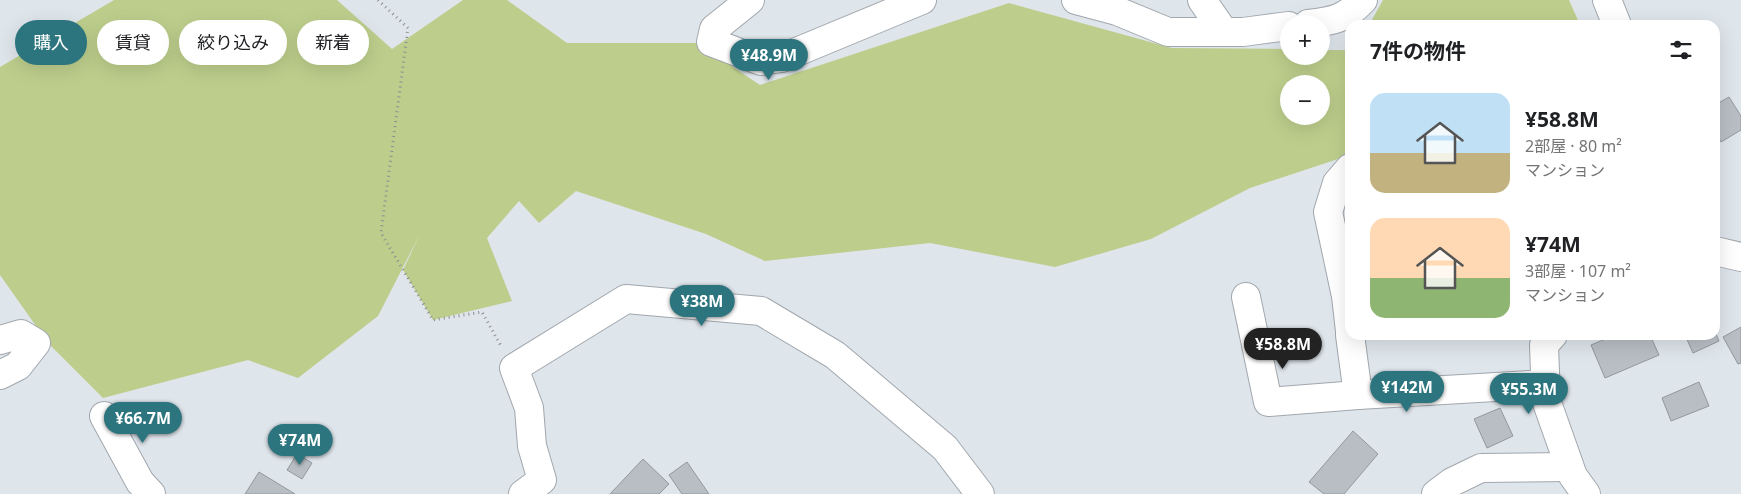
<!DOCTYPE html>
<html lang="ja">
<meta charset="utf-8">
<style>
:root{--surface:#fff;--page:#f6f6f6;--text:#202124;--muted:#757577;--accent:#2c757e}
body{margin:0;font-family:"Noto Sans","Noto Sans JP",sans-serif;background:var(--page);color:var(--text);height:100vh;display:flex;flex-direction:column;font-size:19px;white-space:nowrap}
*{box-sizing:border-box;margin:0}
p{font-size:16px;color:var(--muted)}
.icon{flex:none;width:28px;height:28px;fill:none;stroke:currentColor;stroke-width:2;stroke-linecap:round;stroke-linejoin:round}
.map{position:relative;flex:1;overflow:hidden}
.details{position:absolute;left:1345px;top:20px;width:375px;height:320px;display:flex;flex-direction:column;background:var(--surface);border-radius:15px;box-shadow:0 5px 20px #0002}
.details>*{flex:none}
.banner{position:absolute;left:15px;top:20px;width:475px;height:45px;display:flex;gap:10px}
.fabs{position:absolute;left:1280px;top:15px;display:grid;gap:10px}
.fabs a{display:grid;place-items:center;width:50px;height:50px;border-radius:50%;background:var(--surface);box-shadow:0 5px 20px #0002;font-size:25px}
.price{position:absolute;translate:-50% -42px;padding:0 11px;border-radius:18px;background:var(--accent);color:#fff;font-size:16px;line-height:32px;filter:drop-shadow(0 1px 2px #0008)}
.price::after{content:'';position:absolute;left:50%;top:30px;width:15px;height:11px;margin-left:-8px;background:inherit;clip-path:polygon(0 0,100% 0,50% 100%)}
.price.on{background:#222;color:#fff}
ul{padding:0;list-style:none}
li{display:flex;align-items:center;gap:15px;height:125px;padding:0 25px}
li span{display:grid;place-items:center;flex:none;width:140px;height:100px;border-radius:15px;color:#555}
li>.icon{margin-inline-start:auto}
span .icon{width:60px;height:60px;fill:#fffc;stroke-width:1}
li b{font-size:21px}
h2{display:flex;justify-content:space-between;align-items:center;height:60px;padding:0 25px;font-size:21px}
.chip{padding:0 18px;border-radius:22px;background:var(--surface);box-shadow:0 5px 20px #0002;font-size:18px;line-height:45px}
.chip.on{background:var(--accent);color:#fff}
.map>svg:first-child{display:block}
.green{fill:#bdce8c;fill-rule:evenodd}
.building{fill:#b8bec4;stroke:#92989e}
.lines{fill:none;stroke-linecap:round;stroke-linejoin:round}
.minor-casing{stroke:#a1a7ad;stroke-width:30}
.path{stroke:#898e92;stroke-width:3;stroke-dasharray:1 4;stroke-linecap:butt}
.minor{stroke:#fff;stroke-width:28}
</style>
<div class="map">
<svg width="1741" height="494" viewBox="0 0 1741 494">
<rect width="100%" height="100%" fill="#dee5eb"/>
<g class="green">
<path d="M114,0H337L392,49L463,0H507L567,43H697L760,85L1009,3L1172,48L1289,49V56H1321V50H1350V155L1250,188L1151,239L1055,267L930,243L765,261L706,234L576,191L539,223L519,201L487,238L512,301L433,320L403,270L420,234L378,316L298,378L248,360L103,398L48,343L0,275V67ZM1289,84H1321V116H1289Z"/>
<path d="M1383,0H1569L1580,25H1369Z"/>
</g>
<g class="building">
<path d="M1729,97L1741,116V130L1721,142L1715,132V105Z"/>
<path d="M1741,327V363L1738,364L1723,337Z"/>
<path d="M1715,332L1719,341L1693,353L1685,335H1715Z"/>
<path d="M1615,335H1650L1659,355L1605,378L1591,345Z"/>
<path d="M1699,382L1709,406L1671,421L1662,398Z"/>
<path d="M1500,408L1513,436L1487,448L1474,419Z"/>
<path d="M1353,431L1378,454L1344,494H1324L1309,482Z"/>
<path d="M297,454L312,463L302,479L287,470Z"/>
<path d="M643,459L669,484L659,494H610Z"/>
<path d="M687,462L709,494H682L669,475Z"/>
<path d="M259,472L295,494H245Z"/>
</g>
<g class="lines">
<defs>
<g id="minor">
<path d="M750,0L714,29L711,42L761,61L782,58L922,0"/>
<path d="M1076,0L1117,11L1168,32H1243L1289,26"/>
<path d="M1202,0L1224,32"/>
<path d="M1607,0L1617,25"/>
<path d="M1308,24C1333,21 1345,19 1363,0"/>
<path d="M1350,168L1337,183L1328,212L1346,296L1350,331"/>
<path d="M1715,251L1741,257"/>
<path d="M1246,297L1268,402L1358,395"/>
<path d="M1350,335L1358,395L1546,384"/>
<path d="M1553,335L1544,345L1546,400L1573,476L1586,494"/>
<path d="M0,340L21,334L36,343L18,366L0,375"/>
<path d="M104,416L140,482L151,494"/>
<path d="M523,494L542,480L532,446L529,408L514,368L626,299L761,311L835,355L945,448L980,494"/>
<path d="M1436,494L1452,482L1481,468L1569,467"/>
</g>
</defs>
<use href="#minor" class="minor-casing"/>
<path class="path" d="M378,0L408,28L381,233L433,320L482,312L501,346"/>
<use href="#minor" class="minor"/>
</g>
</svg>
<div class="fabs">
<a>+</a>
<a>−</a>
</div>
<b class="price" style="left:769px;top:81px">¥48.9M</b>
<b class="price" style="left:702px;top:327px">¥38M</b>
<b class="price on" style="left:1283px;top:370px">¥58.8M</b>
<b class="price" style="left:1407px;top:413px">¥142M</b>
<b class="price" style="left:1529px;top:415px">¥55.3M</b>
<b class="price" style="left:143px;top:444px">¥66.7M</b>
<b class="price" style="left:300px;top:466px">¥74M</b>
<div class="banner">
<a class="chip on">購入</a>
<a class="chip">賃貸</a>
<a class="chip">絞り込み</a>
<a class="chip">新着</a>
</div>
<section class="details">
<h2>7件の物件<svg class="icon" aria-label="filters" viewBox="0 0 24 24"><path d="M4 7h16M4 17h16"/><circle cx="9" cy="7" r="2"/><circle cx="15" cy="17" r="2"/></svg></h2>
<ul>
<li><span style="background:linear-gradient(#bfe0f5 60%,#c2b280 0)"><svg class="icon" aria-label="home" viewBox="0 0 24 24"><path d="M3 11l9-7 9 7M6 9v11h12V9"/></svg></span><div><b>¥58.8M</b><p>2部屋 · 80 m²</p><p>マンション</p></div></li>
<li><span style="background:linear-gradient(#ffd9b3 60%,#8fb573 0)"><svg class="icon" aria-label="home" viewBox="0 0 24 24"><path d="M3 11l9-7 9 7M6 9v11h12V9"/></svg></span><div><b>¥74M</b><p>3部屋 · 107 m²</p><p>マンション</p></div></li>
</ul>
</section>
</div>
